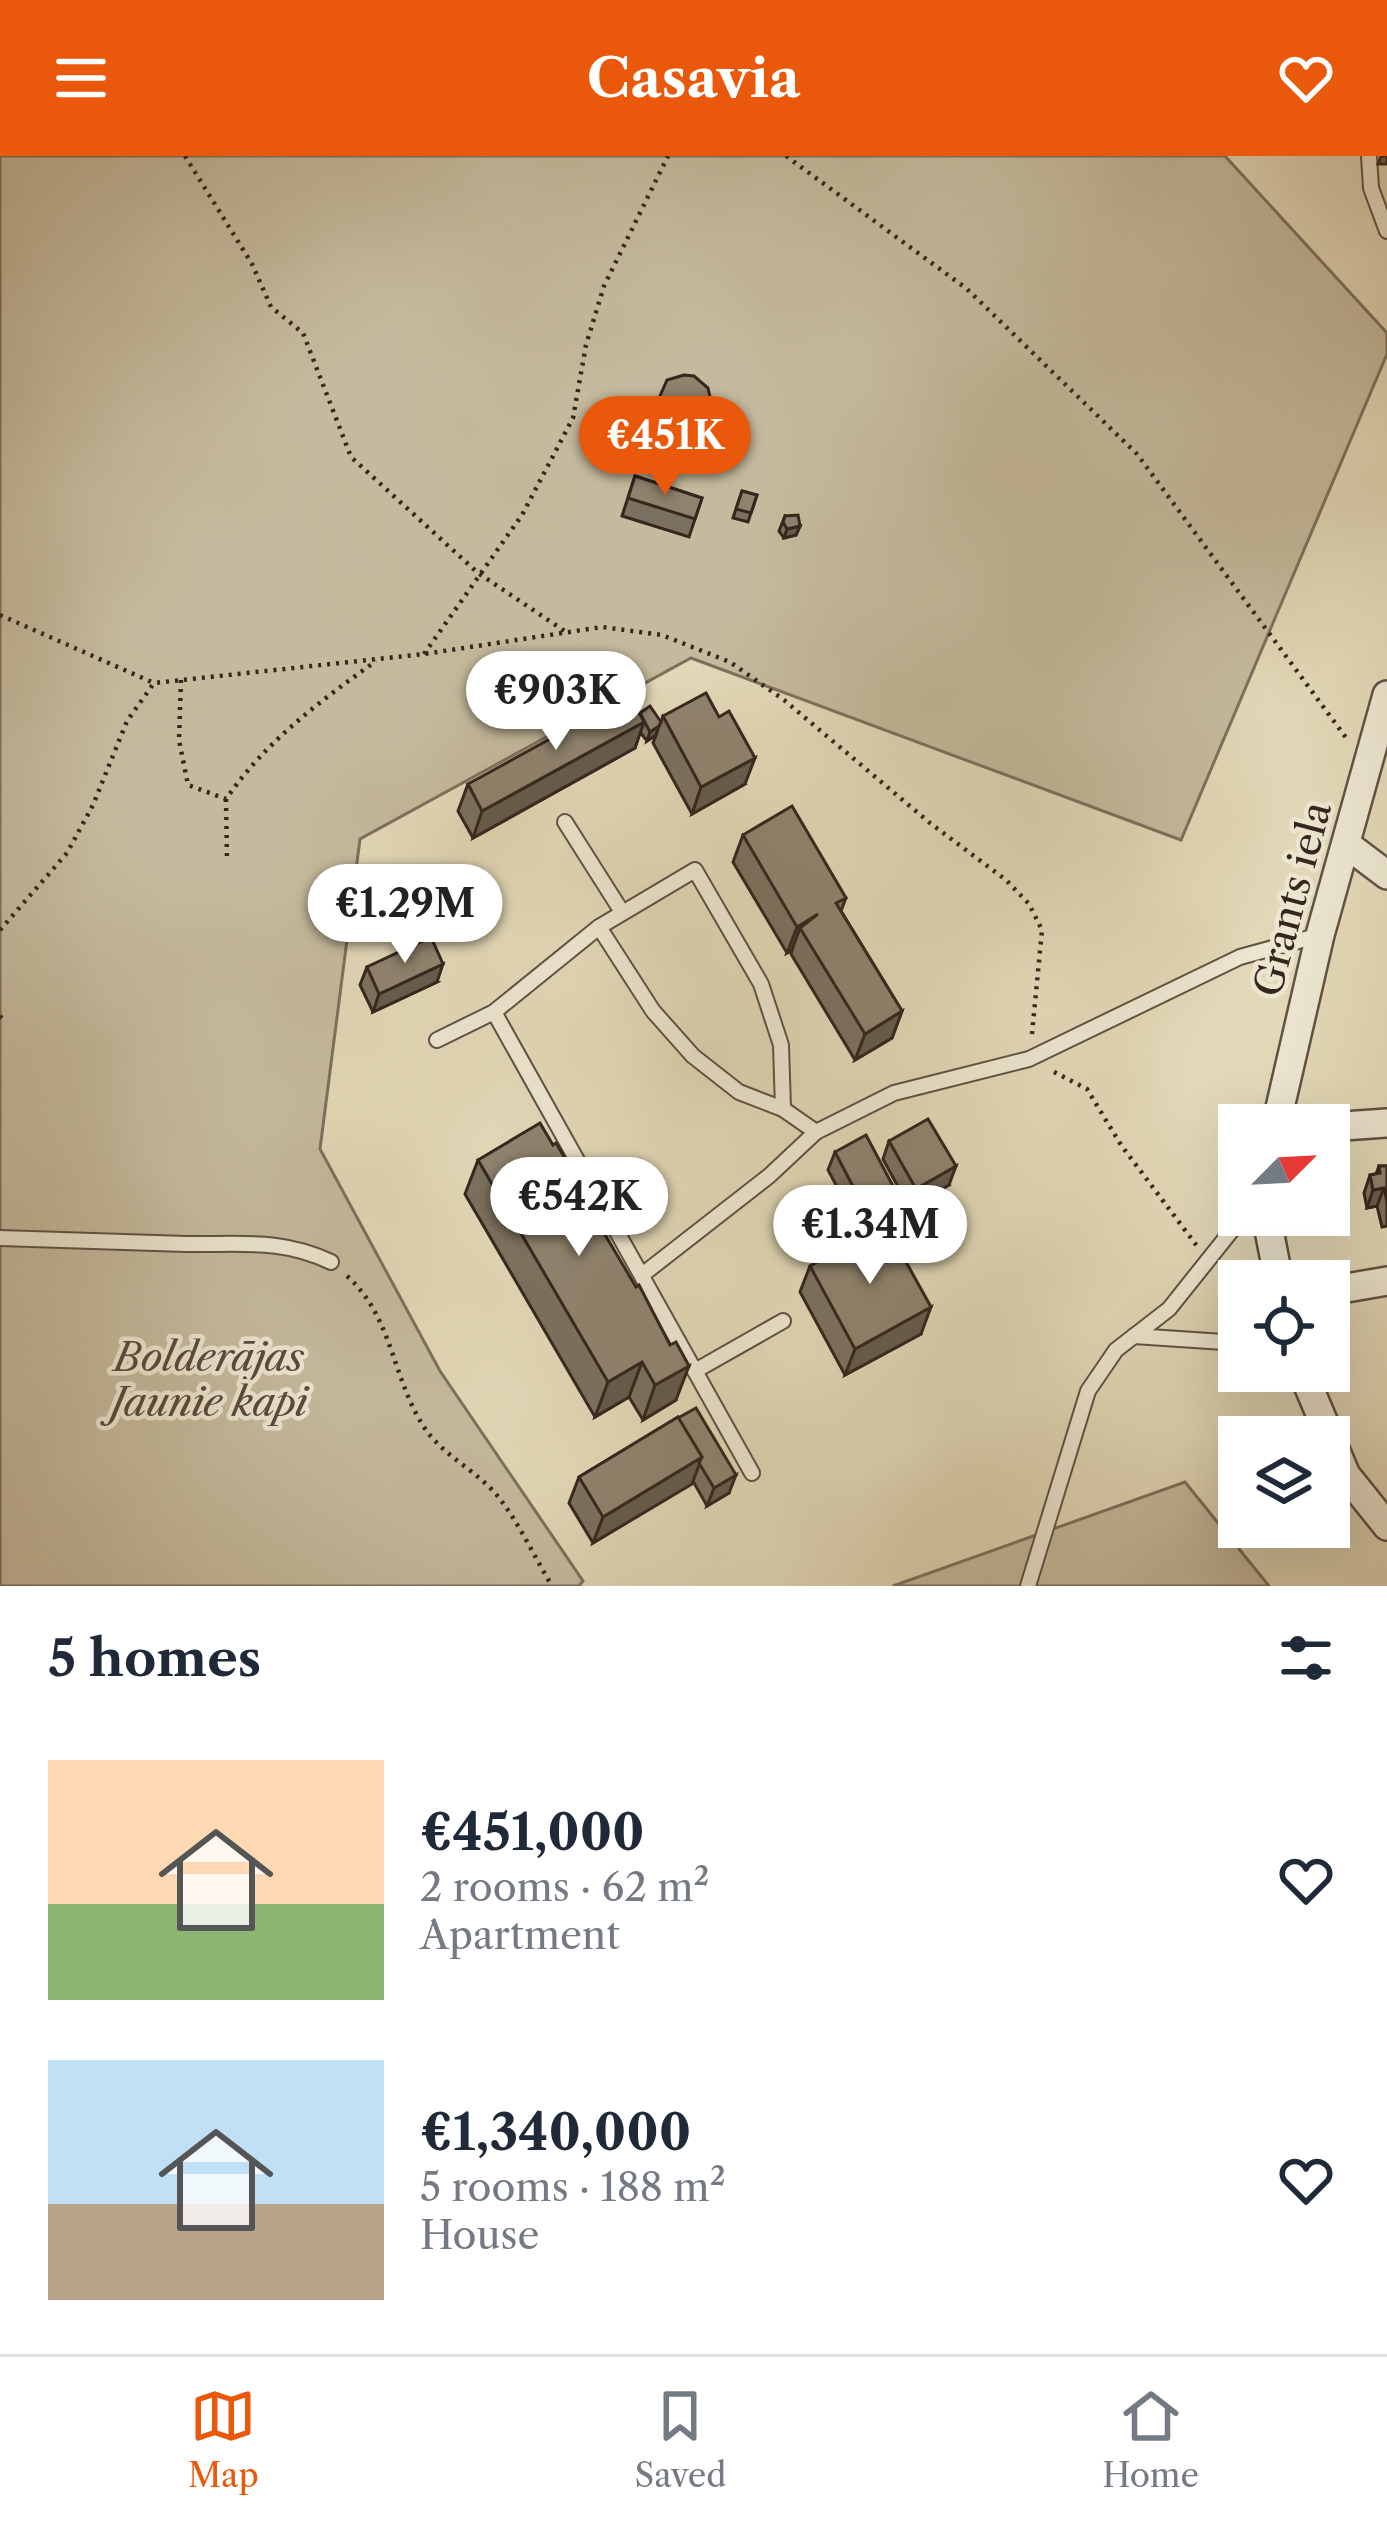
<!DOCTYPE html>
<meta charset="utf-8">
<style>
:root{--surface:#fff;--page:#f6f6f7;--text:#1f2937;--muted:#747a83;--line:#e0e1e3;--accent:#ea580c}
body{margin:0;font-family:"Libre Caslon Text",serif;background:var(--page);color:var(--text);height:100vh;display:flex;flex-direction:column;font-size:45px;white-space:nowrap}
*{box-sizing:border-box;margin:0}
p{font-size:39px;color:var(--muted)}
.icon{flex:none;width:66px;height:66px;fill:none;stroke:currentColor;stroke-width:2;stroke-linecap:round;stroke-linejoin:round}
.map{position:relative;height:1430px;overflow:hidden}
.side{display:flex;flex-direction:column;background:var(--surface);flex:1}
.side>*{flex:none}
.needle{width:78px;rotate:66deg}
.fabs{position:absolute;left:1218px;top:948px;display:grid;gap:24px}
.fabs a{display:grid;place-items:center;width:132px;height:132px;border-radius:0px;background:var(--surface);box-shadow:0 12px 48px #0002;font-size:60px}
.price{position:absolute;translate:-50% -102px;padding:0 27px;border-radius:42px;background:#fff;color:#222;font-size:39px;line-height:78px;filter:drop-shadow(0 3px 6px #0008)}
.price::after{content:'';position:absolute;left:50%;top:72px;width:36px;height:27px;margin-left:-18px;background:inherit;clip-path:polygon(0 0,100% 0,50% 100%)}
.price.active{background:var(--accent);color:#fff}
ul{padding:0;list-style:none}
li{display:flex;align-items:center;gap:36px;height:300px;padding:0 48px}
li span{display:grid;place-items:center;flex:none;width:336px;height:240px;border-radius:0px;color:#555}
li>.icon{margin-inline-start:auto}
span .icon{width:144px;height:144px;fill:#fffc;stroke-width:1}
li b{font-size:51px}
h2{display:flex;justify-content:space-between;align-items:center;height:144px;padding:0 48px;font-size:51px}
header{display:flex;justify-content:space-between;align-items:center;height:156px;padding:0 48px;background:var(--accent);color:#fff;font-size:54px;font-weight:800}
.dock{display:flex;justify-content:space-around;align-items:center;height:168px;border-top:3px solid var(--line);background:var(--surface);font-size:33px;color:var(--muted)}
.dock a{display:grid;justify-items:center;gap:6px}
.dock .active{color:var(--accent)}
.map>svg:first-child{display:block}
.green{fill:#c5ba9d;stroke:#7d705e;stroke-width:3}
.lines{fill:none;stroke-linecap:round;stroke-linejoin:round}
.service-casing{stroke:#605244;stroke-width:18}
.minor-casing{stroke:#605244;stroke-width:32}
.path{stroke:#35261e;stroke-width:4.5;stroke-dasharray:3 6;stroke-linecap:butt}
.service{stroke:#ece6d0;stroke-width:14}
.minor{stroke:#ece6d0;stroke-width:27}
.wall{fill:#7b715f;stroke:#35261e;stroke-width:3}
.shaded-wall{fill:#645c4d;stroke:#35261e;stroke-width:3}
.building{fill:#8f836e;stroke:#35261e;stroke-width:3}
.labels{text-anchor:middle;stroke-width:9;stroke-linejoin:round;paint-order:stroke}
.street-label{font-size:39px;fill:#35261e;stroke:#ece6d0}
.park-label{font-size:39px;font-style:italic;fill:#594b3e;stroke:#ece6d0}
</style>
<header><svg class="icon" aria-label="menu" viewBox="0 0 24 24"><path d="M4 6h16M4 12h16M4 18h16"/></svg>Casavia<svg class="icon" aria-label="heart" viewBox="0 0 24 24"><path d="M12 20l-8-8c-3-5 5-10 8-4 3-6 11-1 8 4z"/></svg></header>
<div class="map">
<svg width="1387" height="1430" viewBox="0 0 1387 1430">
<rect width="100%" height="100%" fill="#e2d8b7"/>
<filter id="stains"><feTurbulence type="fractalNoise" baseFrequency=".00167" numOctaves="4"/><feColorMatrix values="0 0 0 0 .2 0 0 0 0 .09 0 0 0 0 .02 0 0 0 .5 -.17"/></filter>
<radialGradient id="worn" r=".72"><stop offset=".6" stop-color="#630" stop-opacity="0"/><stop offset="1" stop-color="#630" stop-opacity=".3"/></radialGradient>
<g class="green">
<path d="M0,0H1225L1387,177V198L1181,684L691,502L360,683L320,993L440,1215L583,1425L579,1430H0Z"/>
<path d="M1185,1326L1269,1430H893Z"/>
</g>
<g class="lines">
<defs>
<g id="service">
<path d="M1369,0L1371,32L1387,75"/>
<path d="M565,666L622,756"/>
<path d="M599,771L653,855L693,900L739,936L783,953L816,976"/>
<path d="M494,856L752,1317"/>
<path d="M437,884L494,856L599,771L695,714L761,828L781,889L783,953"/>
<path d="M0,1082C62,1084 124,1086 186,1088C240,1089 280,1082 331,1106"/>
<path d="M642,1119L769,1020L816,976L894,937L1029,903L1240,801L1320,779"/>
<path d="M1134,1180L1239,1187"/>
<path d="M695,1215L783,1165"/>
<path d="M1028,1430L1088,1235L1116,1194L1169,1153L1244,1059"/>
</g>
<g id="minor">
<path d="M1346,688L1387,719"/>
<path d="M1276,969L1320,779L1387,539"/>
<path d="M1329,971L1387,967"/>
<path d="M1266,1059L1279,1125"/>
<path d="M1329,1135L1387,1125"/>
<path d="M1302,1215L1346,1319L1387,1370"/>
</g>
</defs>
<use href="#service" class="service-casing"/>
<use href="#minor" class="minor-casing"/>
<g class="path">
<path d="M185,0L252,108L271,151L303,177L351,301L478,417L569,478"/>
<path d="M786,0L967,133L1137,298L1347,583"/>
<path d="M0,459L154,527"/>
<path d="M424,498L522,359L573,262L586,189L604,130L668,0"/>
<path d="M181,524L179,584L188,629L226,643C266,585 319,546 376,505"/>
<path d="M226,643L227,704"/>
<path d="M0,774L67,697L93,649L127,565L154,527L424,498L602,471L662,479L730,506L784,544L930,667L1006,724L1029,748L1042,774L1032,878"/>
<path d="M0,860L2,862"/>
<path d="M1054,916L1087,933L1121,989L1197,1090"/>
<path d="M347,1120C394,1162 392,1225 426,1274C445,1301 479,1316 500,1343C520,1369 535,1402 552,1430"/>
</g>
<use href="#service" class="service"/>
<use href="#minor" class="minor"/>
</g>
<g class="wall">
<path d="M656,249L705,268L697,285L681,293L656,283L649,267Z"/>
<path d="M635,320L702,342L689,381L622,360Z"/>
<path d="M742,335L757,339L748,366L733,362Z"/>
<path d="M785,360L800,370L796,379L784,382L779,375Z"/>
<path d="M640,557L661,566L663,560L745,628L692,658L653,587L656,579L647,585L640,576L635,592L473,682L458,655L468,628Z"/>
<path d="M743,679L846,742L841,755L902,855L892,882L855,904L791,798L792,794L787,797L733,706Z"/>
<path d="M367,811L437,826L373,856L360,829Z"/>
<path d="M889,985L949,1029L909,1051L883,1003Z"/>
<path d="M835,996L895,1065L886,1070L921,1178L845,1219L800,1136L810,1110L863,1080L828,1014Z"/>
<path d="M478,1004L564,1009L676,1244L643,1264L629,1241L595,1261L465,1038Z"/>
<path d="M1379,1010H1387V1070L1382,1071L1377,1050L1367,1052L1364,1037L1370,1019L1376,1018Z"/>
<path d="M678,1261L729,1337L707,1350L693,1325L593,1387L569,1347L579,1321Z"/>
</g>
<g class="shaded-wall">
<path d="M1381,0H1387V8H1378Z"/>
<path d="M712,250L697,285L681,293L688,275Z"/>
<path d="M800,370L796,379L784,382L787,373Z"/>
<path d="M644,566L635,592L473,682L482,655Z"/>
<path d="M659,570L656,579L647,585L650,576Z"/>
<path d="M755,602L745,628L692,658L701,631Z"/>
<path d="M818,758L800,772L792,794L787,797L797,771Z"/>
<path d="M443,808L437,826L373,856L379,838Z"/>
<path d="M902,855L892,882L855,904L865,878Z"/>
<path d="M956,1010L949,1029L909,1051L916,1033Z"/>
<path d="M1384,1032L1377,1050L1367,1052L1373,1034Z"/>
<path d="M902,1047L895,1065L864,1081L870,1063Z"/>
<path d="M931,1151L921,1178L845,1219L855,1193Z"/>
<path d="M642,1206L629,1241L595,1261L608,1226Z"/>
<path d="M689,1210L676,1244L643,1264L655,1229Z"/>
<path d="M702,1301L692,1328L593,1387L603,1361Z"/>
<path d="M736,1319L729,1337L707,1350L714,1332Z"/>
</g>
<g class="building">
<path d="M684,219L694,220L708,232L712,250L704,266L688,275L663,265L656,249L667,224Z"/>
<path d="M635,320L702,342L695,363L628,342Z"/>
<path d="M742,335L757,339L751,357L736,353Z"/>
<path d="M798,359L800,370L787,373L783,366L785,360Z"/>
<path d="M706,537L719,561L729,555L755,602L701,631L663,560Z"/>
<path d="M630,539L644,566L482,655L468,628Z"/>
<path d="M650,550L661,566L659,570L650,576L640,557Z"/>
<path d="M792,650L846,742L836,747L902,855L865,878L800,772L818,758L797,771L743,679Z"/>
<path d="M431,781L443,808L379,838L367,811Z"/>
<path d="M928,963L956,1010L916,1033L889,985Z"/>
<path d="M540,967L553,989L556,987L566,1004L562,1006L636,1131L639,1129L670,1189L676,1186L689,1210L655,1229L642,1206L608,1226L478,1004Z"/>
<path d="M866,979L902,1047L870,1063L835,996Z"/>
<path d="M1379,1010H1387V1046L1384,1032L1373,1034L1370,1019L1380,1017Z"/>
<path d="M885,1068L931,1151L855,1193L810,1110Z"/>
<path d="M696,1252L736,1319L714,1332L699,1307L702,1301L678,1262Z"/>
<path d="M678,1261L702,1301L603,1361L579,1321Z"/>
</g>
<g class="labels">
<g class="street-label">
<text transform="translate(1292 743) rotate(-75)" y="14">Grants iela</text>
</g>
<g class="park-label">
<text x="209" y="1215">Bolderājas<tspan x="209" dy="45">Jaunie kapi</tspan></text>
</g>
</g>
<rect width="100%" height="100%" filter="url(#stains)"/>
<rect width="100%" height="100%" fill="url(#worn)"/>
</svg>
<div class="fabs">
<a><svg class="needle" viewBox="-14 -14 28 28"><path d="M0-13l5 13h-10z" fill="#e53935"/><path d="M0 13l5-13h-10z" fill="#747a83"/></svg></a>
<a><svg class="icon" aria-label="locate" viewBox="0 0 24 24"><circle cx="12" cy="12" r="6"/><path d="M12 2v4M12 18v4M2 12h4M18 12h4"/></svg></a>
<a><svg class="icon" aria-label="layers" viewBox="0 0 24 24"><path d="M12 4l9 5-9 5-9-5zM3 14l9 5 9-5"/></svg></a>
</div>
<b class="price active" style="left:665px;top:342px">€451K</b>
<b class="price" style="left:556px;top:597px">€903K</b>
<b class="price" style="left:405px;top:810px">€1.29M</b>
<b class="price" style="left:579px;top:1103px">€542K</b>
<b class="price" style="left:870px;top:1131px">€1.34M</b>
</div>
<section class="side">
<h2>5 homes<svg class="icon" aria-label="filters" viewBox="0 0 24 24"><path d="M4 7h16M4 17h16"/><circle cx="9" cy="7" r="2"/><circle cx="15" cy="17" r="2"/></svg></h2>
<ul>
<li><span style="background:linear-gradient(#ffd9b3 60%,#8fb573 0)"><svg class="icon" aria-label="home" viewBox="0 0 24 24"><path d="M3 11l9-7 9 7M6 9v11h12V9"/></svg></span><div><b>€451,000</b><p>2 rooms · 62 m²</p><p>Apartment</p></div><svg class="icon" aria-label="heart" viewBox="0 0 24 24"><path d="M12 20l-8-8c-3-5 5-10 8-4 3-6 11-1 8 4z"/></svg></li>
<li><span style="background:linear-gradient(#bfe0f5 60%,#b9a48a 0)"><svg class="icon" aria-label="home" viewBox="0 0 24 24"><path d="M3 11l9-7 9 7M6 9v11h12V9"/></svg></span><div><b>€1,340,000</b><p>5 rooms · 188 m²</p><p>House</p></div><svg class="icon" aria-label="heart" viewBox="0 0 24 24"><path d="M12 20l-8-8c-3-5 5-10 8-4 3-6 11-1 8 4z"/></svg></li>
</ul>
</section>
<nav class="dock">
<a class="active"><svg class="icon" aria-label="map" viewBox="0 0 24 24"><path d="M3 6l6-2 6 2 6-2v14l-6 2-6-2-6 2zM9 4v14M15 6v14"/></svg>Map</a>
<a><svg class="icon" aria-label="saved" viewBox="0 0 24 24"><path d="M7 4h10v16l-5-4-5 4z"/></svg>Saved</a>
<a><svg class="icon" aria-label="home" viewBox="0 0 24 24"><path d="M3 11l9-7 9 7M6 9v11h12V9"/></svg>Home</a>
</nav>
